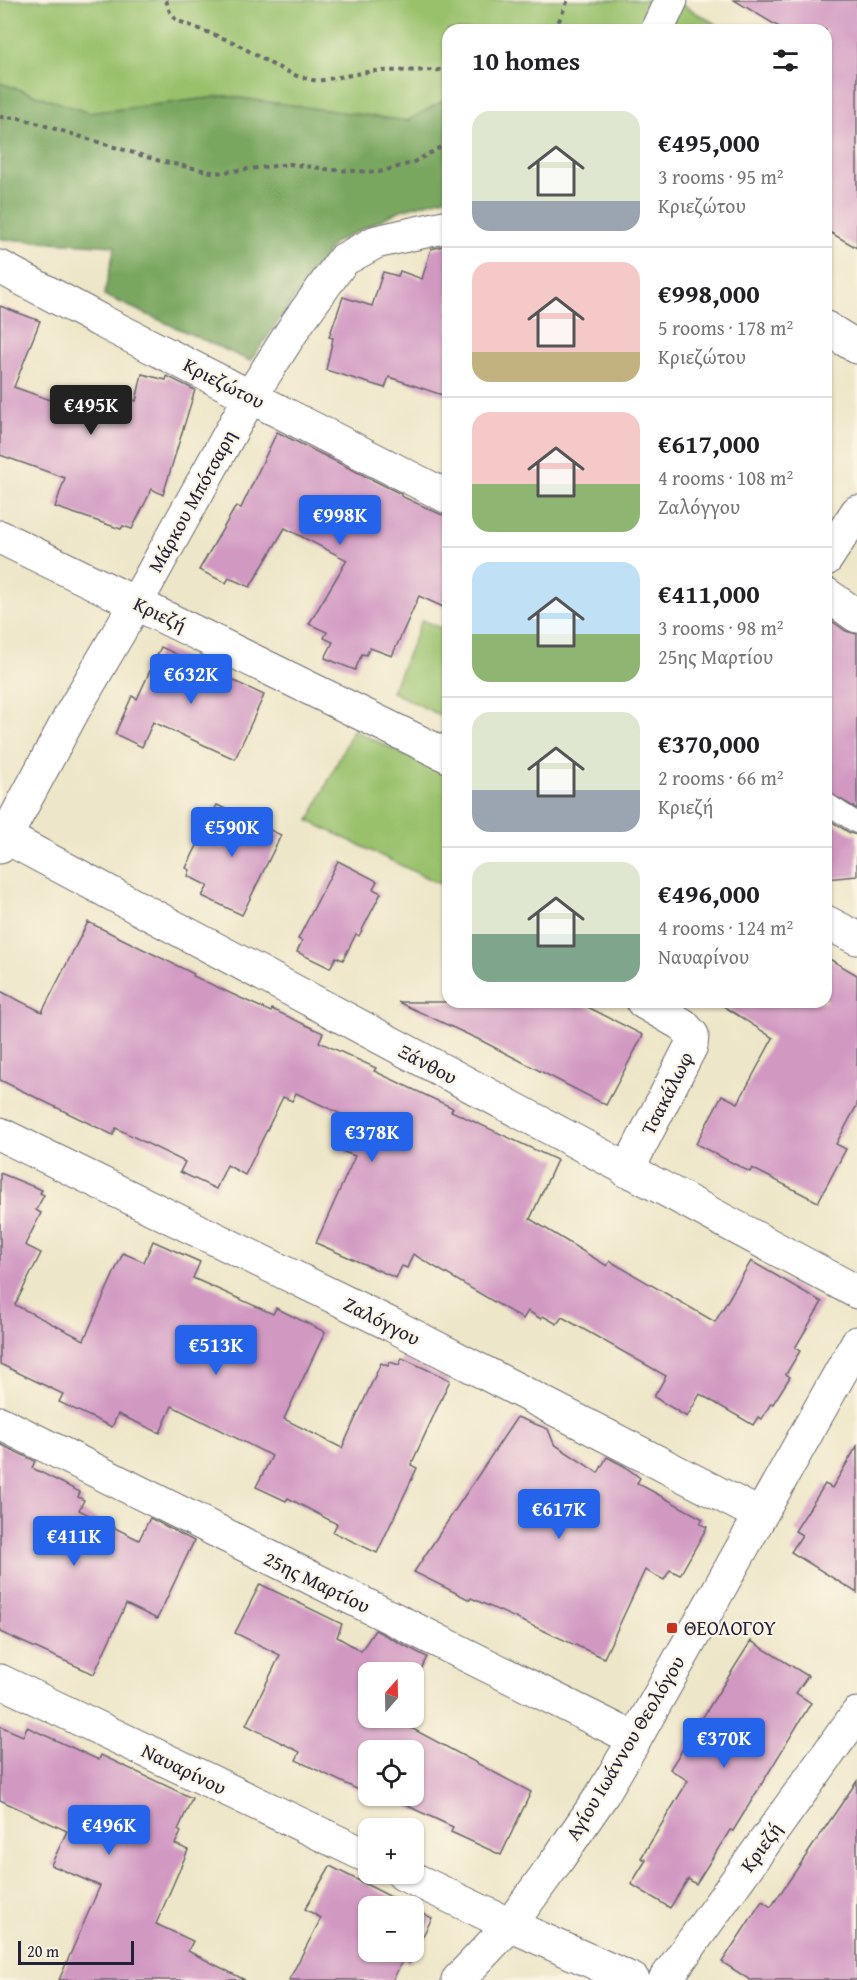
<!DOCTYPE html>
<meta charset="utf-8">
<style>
:root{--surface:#fff;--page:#f2f2f2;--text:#202124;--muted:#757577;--line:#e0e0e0;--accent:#2563eb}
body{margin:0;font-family:"Gentium Book Plus",serif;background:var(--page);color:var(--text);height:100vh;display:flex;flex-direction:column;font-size:22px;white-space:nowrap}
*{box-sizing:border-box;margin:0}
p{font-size:20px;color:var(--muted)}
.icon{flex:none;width:33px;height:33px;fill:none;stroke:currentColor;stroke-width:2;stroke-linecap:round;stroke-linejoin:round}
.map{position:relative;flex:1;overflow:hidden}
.side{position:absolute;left:442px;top:24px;width:390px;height:984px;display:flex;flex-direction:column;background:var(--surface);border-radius:18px;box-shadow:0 2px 4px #0004}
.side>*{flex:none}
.needle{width:39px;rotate:20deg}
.fabs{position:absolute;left:358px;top:1662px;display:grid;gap:12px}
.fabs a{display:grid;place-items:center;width:66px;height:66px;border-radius:12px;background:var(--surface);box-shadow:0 2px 4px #0004;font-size:30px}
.scale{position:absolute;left:18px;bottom:15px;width:116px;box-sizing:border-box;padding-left:6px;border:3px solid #22223b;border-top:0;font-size:16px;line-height:21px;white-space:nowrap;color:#22223b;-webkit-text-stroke:4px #fcf5e5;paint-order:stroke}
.price{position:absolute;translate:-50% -51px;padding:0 14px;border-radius:6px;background:var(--accent);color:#fff;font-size:20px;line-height:39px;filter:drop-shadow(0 2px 3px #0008)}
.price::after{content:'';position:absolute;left:50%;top:36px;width:18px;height:14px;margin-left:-9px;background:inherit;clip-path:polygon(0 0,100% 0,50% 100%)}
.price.on{background:#222;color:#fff}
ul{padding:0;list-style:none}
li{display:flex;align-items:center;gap:18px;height:150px;padding:0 30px}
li+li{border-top:2px solid var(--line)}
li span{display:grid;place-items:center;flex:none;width:168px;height:120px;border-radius:18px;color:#555}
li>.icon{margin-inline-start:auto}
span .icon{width:72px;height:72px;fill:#fffc;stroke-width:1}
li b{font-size:26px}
h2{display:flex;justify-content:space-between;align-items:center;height:72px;padding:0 30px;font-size:26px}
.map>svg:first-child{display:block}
.green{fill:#99c16c;stroke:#5e7254;stroke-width:1.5}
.forest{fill:#7aa760;stroke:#4e644e;stroke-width:1.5}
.building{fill:#d198c2}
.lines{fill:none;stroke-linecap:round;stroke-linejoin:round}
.service-casing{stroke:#69676c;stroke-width:22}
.minor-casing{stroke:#69676c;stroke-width:35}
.path{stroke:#69676c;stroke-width:4;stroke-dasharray:4.5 4.5;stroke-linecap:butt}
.service{stroke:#fff;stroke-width:20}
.minor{stroke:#fff;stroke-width:33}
.poi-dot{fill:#c8321e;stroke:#fcf5e5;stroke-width:2}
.labels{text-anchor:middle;stroke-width:4.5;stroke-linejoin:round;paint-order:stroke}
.street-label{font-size:20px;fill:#22223b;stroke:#fcf5e5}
.poi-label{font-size:20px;fill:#22223b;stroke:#fcf5e5;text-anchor:start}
</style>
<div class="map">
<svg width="857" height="1980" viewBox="0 0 857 1980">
<rect width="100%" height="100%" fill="#fcf5e5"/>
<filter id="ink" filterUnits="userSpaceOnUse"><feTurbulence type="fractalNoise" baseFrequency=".0167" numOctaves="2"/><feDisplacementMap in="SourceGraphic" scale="12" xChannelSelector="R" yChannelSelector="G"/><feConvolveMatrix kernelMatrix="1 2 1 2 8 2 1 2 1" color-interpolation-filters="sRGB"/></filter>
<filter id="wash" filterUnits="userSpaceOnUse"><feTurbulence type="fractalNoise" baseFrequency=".008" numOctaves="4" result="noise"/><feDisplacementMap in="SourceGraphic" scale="24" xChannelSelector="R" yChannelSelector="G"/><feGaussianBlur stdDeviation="1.35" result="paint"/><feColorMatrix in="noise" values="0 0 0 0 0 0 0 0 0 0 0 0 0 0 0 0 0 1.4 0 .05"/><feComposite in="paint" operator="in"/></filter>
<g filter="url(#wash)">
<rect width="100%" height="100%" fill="#eee6c8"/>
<g class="green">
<path d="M0,0H660L642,30H448V98L407,121L225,96L89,113L0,83Z"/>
<path d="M679,3L726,30H667Z"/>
<path d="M422,620L448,631V719L392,692Z"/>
<path d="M353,730L448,775V888L309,821Z"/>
</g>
<path class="forest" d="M0,83L89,113L225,96L407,121L448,98V197L401,210L334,243L250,361L104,295L115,246L0,239Z"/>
<g id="blocks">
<g class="building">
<path d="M734,0H857V248L826,230V30H784Z"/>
<path d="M448,245V397L389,377L385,388L326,370L333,338L329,337L343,297L372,306L383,272L398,276L400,271L422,279L431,249Z"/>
<path d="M0,306L40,321L14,387L109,421L116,394L136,401L142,374L166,380L167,376L195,390L163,495L152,489L132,529L123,526L121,529L55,507L65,478L0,455Z"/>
<path d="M277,432L401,494V496L440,514L448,516V609L419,596L392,656L370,648L366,655L362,654L355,670L325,658L333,642L324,638L327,632L309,624L347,560L285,528L250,587L229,578L226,583L199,570L236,506L241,508Z"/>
<path d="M826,617L846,631L857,634V809L826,791Z"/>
<path d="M161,647L264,695L235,759L153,722L142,747L115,734L132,696L137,699Z"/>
<path d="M217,805L281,835L242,915L202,896L208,886L188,876L190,870L186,868Z"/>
<path d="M826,818L850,833L857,835V876L826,879Z"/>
<path d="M338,861L377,881L373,889L381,893L359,936L356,934L343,960L336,957L330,968L297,952L302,941L298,939Z"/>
<path d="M88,922L194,974L193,976L271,1012L272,1009L323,1033L319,1042L376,1068L374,1071L453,1108L451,1111L557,1160L530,1219L607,1266L610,1261L715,1322L751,1261L822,1302L795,1348L800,1351L786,1374L790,1377L773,1404L771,1403L762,1419L758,1417L753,1425L700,1394L687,1417L654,1397L666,1376L562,1317L557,1324L543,1316L541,1319L528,1311L523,1319L413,1254L407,1268L402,1266L396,1278L316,1243L355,1156L344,1152L358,1122L296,1093L292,1101L283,1097L245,1175L227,1165L216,1189L180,1172L185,1162L116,1128L113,1135L0,1080V991L42,1012Z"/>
<path d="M826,957L857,975V1105L836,1144L846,1149L818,1202L752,1168L750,1172L696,1144L722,1095L738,1103L773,1038L717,1002H826Z"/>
<path d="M398,1002H578L643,1035L606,1105L482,1041Z"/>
<path d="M0,1173L42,1190L40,1193L44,1195L36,1210L41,1213L25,1245L41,1253L15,1305L84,1340L123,1253L144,1262L153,1241L200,1262L193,1278L273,1314L276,1308L325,1332L284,1419L342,1448L381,1363L388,1366L390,1362L399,1365L402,1358L450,1380L411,1465L417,1468L377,1553L333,1532L337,1524L288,1498L286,1501L256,1487L272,1456L172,1406L160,1433L118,1414L112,1427L59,1402L63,1394L0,1364Z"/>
<path d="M517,1417L548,1429L554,1444L598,1473L607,1457L624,1466L640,1478L637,1483L703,1519L700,1524L707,1527L680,1575L670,1570L664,1580L645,1570L604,1658L471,1598L470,1600L414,1572Z"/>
<path d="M0,1444L35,1461L32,1468L80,1492L78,1497L84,1500L79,1510L139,1540L150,1518L194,1541L157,1619L126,1604L94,1674L0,1632Z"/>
<path d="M857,1446V1593L791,1552L802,1535L795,1531L825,1484L832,1488Z"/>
<path d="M260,1584L342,1624L337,1637L361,1651L375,1630L427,1657L414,1684V1672H369V1718H397L396,1720L531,1792L501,1855L451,1832L453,1827L386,1796H414V1750H369V1788L365,1793L296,1760L300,1752L246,1725L280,1655L235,1633Z"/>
<path d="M751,1641L808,1676L796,1693L811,1703L733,1831L730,1830L696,1884L688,1879L670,1908L631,1884L646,1860L641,1858L688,1781L670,1769Z"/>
<path d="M0,1726L23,1736L27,1727L99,1760L101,1755L192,1798L178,1830L181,1832L175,1844L188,1850L156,1924L193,1941L188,1951L245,1980H59L100,1886L51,1865L67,1831L0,1800Z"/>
<path d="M857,1781V1980H750L722,1962L762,1901L771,1907Z"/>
<path d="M330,1866L409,1906H369V1952H414V1909L432,1918L409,1963L403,1959L393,1980H289L321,1918L305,1909Z"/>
</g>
</g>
</g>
<g filter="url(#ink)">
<use href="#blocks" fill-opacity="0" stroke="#69676c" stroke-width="1.5"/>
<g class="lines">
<defs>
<path id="service" d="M826,803L857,823"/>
<g id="minor">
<path d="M657,30L671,0"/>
<path d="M0,267L99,320L448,497"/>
<path d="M826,328L857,347"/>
<path d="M0,537L448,756"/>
<path d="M826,559L857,512"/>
<path d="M826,594L857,616"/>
<path d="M0,834L857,1292"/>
<path d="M0,847L73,711L136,603L250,397L298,322L343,260L376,242L448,226"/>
<path d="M826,922L857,938"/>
<path d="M0,1134L392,1325L760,1515"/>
<path d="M627,1171L691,1046L692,1035L683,1025L643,1002"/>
<path d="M0,1423L635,1739"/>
<path d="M0,1681L369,1857"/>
<path d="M403,1874L510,1925L633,1980"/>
<path d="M458,1980L510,1925L558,1859L602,1795L635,1739L857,1343"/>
<path d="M665,1980L857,1714"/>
</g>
</defs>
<use href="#service" class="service-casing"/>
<use href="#minor" class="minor-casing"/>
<g class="path">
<path d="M166,0L170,12L176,20L233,42L275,66L297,76L317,81L373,71L448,70"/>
<path d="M555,30L568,0"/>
<path d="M0,117L20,118L160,161L216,173L291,164L333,170L379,172L412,163L448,143"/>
</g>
<use href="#service" class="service"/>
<use href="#minor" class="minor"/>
</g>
</g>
<rect class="poi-dot" x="666" y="1622" width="12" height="12" rx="3"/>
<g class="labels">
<g class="street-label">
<text transform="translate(224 383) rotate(27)" y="7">Κριεζώτου</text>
<text transform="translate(192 501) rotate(-61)" y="7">Μάρκου Μπότσαρη</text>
<text transform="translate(160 614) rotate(26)" y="7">Κριεζή</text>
<text transform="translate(428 1064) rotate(28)" y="7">Ξάνθου</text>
<text transform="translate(667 1093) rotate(-63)" y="7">Τσακάλωφ</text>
<text transform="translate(382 1321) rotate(27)" y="7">Ζαλόγγου</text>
<text transform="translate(317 1582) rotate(26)" y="7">25ης Μαρτίου</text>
<text transform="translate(625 1748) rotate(-59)" y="7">Αγίου Ιωάννου Θεολόγου</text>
<text transform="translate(184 1769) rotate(26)" y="7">Ναυαρίνου</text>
<text transform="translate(761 1847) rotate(-54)" y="7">Κριεζή</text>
</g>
<g class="poi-label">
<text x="684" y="1635">ΘΕΟΛΟΓΟΥ</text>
</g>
</g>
</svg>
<div class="fabs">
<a><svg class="needle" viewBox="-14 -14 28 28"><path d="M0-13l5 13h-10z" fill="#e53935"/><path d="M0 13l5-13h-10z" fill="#757577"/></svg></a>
<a><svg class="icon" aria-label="locate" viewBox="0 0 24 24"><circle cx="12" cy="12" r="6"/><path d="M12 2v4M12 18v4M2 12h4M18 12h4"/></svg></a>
<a>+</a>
<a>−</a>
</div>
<div class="scale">20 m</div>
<b class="price on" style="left:91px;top:436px">€495K</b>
<b class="price" style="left:340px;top:546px">€998K</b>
<b class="price" style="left:191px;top:705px">€632K</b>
<b class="price" style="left:232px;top:858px">€590K</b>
<b class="price" style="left:372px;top:1163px">€378K</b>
<b class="price" style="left:216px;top:1376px">€513K</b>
<b class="price" style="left:559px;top:1540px">€617K</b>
<b class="price" style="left:74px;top:1567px">€411K</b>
<b class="price" style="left:724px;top:1769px">€370K</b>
<b class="price" style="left:109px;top:1856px">€496K</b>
<section class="side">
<h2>10 homes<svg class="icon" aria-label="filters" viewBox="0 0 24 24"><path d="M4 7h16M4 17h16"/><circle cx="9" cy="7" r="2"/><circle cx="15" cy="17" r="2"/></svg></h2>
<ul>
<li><span style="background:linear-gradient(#dfe7d0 75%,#9aa5b1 0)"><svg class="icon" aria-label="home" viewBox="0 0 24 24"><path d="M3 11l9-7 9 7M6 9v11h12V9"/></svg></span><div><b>€495,000</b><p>3 rooms · 95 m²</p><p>Κριεζώτου</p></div></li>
<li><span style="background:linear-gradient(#f6c9c9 75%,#c2b280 0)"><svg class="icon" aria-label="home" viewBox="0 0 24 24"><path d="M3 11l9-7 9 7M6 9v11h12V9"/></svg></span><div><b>€998,000</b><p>5 rooms · 178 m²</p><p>Κριεζώτου</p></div></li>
<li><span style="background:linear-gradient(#f6c9c9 60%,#8fb573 0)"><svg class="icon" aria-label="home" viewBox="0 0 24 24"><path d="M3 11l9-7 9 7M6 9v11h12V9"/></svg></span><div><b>€617,000</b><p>4 rooms · 108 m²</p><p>Ζαλόγγου</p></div></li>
<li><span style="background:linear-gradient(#bfe0f5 60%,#8fb573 0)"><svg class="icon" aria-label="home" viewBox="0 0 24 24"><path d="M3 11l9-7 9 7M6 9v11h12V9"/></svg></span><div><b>€411,000</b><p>3 rooms · 98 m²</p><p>25ης Μαρτίου</p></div></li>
<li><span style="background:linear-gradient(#dfe7d0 65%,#9aa5b1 0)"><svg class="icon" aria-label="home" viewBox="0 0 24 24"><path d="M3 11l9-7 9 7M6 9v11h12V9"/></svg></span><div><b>€370,000</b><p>2 rooms · 66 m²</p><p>Κριεζή</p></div></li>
<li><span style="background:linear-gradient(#dfe7d0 60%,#7fa58c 0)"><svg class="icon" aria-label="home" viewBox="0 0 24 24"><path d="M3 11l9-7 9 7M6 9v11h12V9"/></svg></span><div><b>€496,000</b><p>4 rooms · 124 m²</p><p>Ναυαρίνου</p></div></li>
</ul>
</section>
</div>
